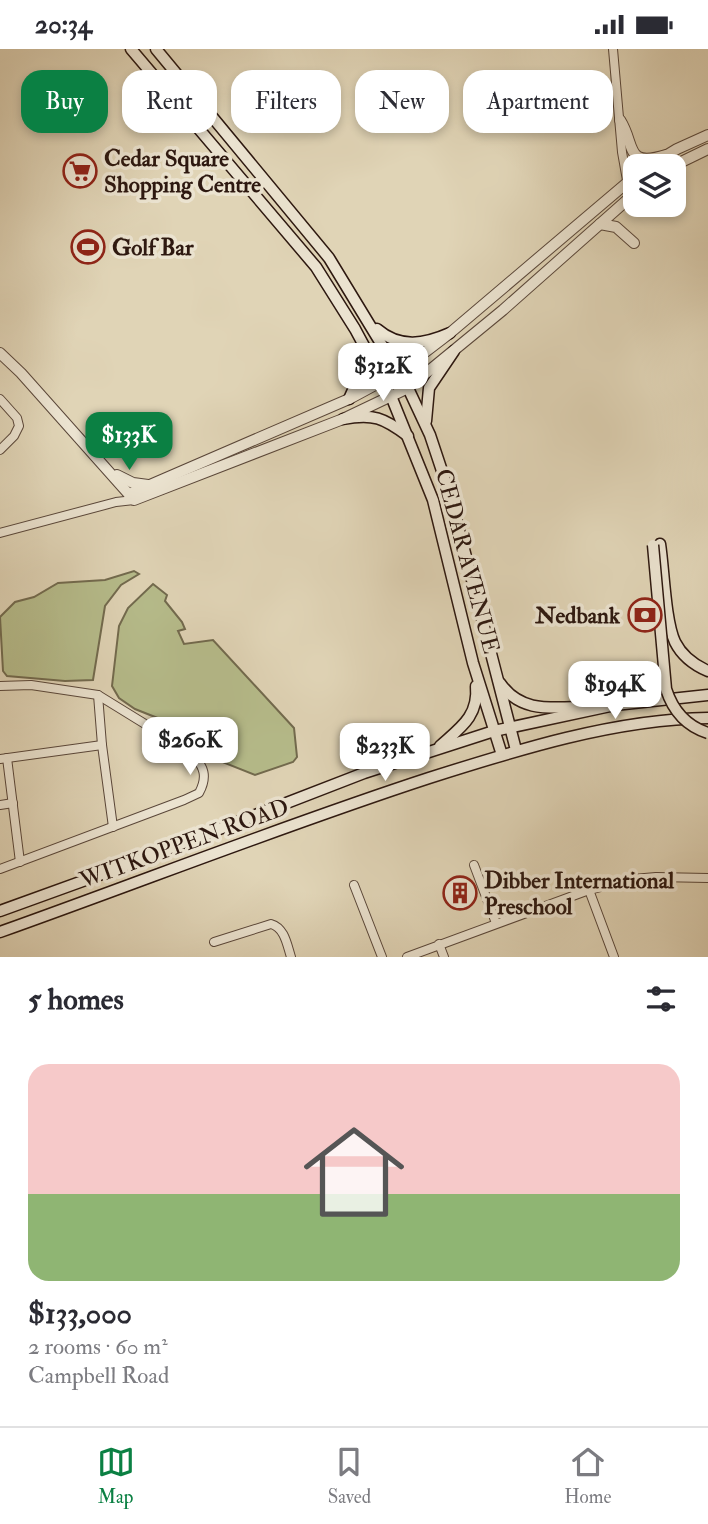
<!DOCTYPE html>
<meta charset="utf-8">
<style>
:root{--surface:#fff;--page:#f7f7f7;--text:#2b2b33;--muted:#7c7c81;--line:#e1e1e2;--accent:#0b8043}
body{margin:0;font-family:"IM FELL Double Pica",serif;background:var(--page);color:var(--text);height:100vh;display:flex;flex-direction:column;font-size:26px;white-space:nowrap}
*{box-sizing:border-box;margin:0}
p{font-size:23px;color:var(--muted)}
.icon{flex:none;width:38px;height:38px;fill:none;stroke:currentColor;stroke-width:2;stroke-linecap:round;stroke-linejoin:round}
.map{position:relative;height:908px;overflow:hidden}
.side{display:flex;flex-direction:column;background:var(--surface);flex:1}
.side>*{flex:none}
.top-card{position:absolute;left:21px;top:21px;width:667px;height:63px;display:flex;gap:14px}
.buttons{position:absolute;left:623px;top:105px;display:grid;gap:14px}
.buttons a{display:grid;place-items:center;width:63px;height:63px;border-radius:14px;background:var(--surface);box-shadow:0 4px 10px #0003;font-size:35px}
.price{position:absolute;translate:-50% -60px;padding:0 16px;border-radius:14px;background:#fff;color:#222;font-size:23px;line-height:46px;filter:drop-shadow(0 2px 4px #0008)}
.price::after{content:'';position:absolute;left:50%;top:42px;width:21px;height:16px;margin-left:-10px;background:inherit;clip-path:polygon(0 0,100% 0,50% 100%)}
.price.selected{background:var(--accent);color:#fff}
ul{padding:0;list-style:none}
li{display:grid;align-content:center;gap:14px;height:371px;padding:0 28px}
li span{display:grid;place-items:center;height:217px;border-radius:21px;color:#555}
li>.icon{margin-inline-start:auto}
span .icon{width:126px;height:126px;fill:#fffc;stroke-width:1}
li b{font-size:30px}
h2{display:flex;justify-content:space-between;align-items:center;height:84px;padding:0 28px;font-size:30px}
.tag{padding:0 24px;border-radius:21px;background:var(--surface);box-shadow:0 4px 10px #0003;font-size:24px;line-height:63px}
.tag.selected{background:var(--accent);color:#fff}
.status{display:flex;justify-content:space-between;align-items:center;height:49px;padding:0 35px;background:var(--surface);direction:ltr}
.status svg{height:19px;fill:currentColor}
.dock{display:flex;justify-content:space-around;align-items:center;height:98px;border-top:2px solid var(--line);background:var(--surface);font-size:19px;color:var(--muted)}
.dock a{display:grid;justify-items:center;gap:4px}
.dock .selected{color:var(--accent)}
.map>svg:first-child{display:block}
.green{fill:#b6bc8b;stroke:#726a4e;stroke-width:2}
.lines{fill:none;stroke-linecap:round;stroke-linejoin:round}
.minor-casing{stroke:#5a473a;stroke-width:10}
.tertiary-casing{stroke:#5a473a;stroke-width:12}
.secondary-casing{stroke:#2d1810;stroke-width:13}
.minor{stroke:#ebe3d0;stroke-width:8}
.tertiary{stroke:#ebe3d0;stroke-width:10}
.secondary{stroke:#ebe3d0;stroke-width:10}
.secondary-bridge-casing{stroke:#2d1810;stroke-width:13;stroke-linecap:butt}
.secondary-bridge{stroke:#ebe3d0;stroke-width:10}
.labels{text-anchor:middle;stroke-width:7;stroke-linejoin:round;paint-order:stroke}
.poi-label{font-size:23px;font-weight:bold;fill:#2d1810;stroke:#ebe3d0;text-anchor:start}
.street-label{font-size:23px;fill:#2d1810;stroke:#ebe3d0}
</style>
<div class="status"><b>20:34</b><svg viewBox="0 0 49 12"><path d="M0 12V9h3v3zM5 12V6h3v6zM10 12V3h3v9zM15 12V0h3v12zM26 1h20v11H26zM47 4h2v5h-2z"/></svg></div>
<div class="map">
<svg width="708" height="908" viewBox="0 0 708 908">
<rect width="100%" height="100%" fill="#e0d4b6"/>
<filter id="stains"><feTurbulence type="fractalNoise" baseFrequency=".00286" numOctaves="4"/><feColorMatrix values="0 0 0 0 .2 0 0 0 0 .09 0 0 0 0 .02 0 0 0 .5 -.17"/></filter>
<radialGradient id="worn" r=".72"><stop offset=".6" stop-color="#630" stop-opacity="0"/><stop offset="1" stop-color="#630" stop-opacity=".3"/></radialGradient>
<g class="green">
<path d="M134,522L139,525L121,536L105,557L93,631L65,632L7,627L3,622L0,568L15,553L34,548L58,534L105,531Z"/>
<path d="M153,535L167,546L165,552L182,573L185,580L178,582L184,595L213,591L294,679L297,708L293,713L255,726L215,710L160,670L135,660L119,649L112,637L119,577L128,559Z"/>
</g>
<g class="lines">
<defs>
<g id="minor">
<path d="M613,0L622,103L630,148"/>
<path d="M0,350L17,369L19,377L14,387L0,401"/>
<path d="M0,484L116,453L134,451"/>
<path d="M0,637L31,636L98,646L192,704C204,718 208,727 199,744L184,751L0,820"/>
<path d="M98,646L102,696L113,778"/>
<path d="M7,709L20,813"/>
<path d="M0,710L102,696"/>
<path d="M0,756L13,754"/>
<path d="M474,816L496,874"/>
<path d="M354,836L382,908"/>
<path d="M589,841L614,908"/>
<path d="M214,893L271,875C285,879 287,896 291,908"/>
<path d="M439,895L444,908"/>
<path d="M407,908L589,841L633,830L656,828L708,829"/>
</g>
<g id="tertiary">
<path d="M620,71C636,96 624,119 666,106"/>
<path d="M649,117L677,100L708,86"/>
<path d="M673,117L708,100"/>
<path d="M600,175L616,178L634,194"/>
<path d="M0,304L21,324L134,451L343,370L408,339L503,261L635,144"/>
<path d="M117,426L133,434L148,436"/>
<path d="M129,445L349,350L399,323L450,284L635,127"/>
</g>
<g id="secondary">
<path d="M131,0L316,218L355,280L391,347L433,451L473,614L502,706"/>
<path d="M156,0L329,209L408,339L430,386L450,446L516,701"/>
<path d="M377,280C400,300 425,295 450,284"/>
<path d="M349,350L363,319V297"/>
<path d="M343,370C373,364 384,369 408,387"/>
<path d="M426,372L429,339L454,302"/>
<path d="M660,495C664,521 665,571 675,593C682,607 694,616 708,622"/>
<path d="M500,634C520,663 549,659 580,658"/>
<path d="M440,697C460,679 479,667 476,637"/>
<path d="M0,862L116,820L364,724L494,682L615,656L708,646"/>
<path d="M0,883C143,832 285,776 429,729C517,701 615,670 708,669"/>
</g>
</defs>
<use href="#minor" class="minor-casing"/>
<use href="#tertiary" class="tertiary-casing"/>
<use href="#secondary" class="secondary-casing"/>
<use href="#minor" class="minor"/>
<use href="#tertiary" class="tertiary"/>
<use href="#secondary" class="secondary"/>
<defs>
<path id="secondary-bridge" d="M653,496L666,640C673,662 686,677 708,684"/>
</defs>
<use href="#secondary-bridge" class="secondary-bridge-casing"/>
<use href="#secondary-bridge" class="secondary-bridge"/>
</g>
<defs>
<symbol id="supermarket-ring" viewBox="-11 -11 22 22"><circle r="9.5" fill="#ebe3d0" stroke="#8f2418" stroke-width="1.5"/><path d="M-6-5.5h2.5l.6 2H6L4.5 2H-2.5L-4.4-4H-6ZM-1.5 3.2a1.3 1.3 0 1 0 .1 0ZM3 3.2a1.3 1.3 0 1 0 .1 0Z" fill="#8f2418"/></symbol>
<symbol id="stadium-ring" viewBox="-11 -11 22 22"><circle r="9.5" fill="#ebe3d0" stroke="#8f2418" stroke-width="1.5"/><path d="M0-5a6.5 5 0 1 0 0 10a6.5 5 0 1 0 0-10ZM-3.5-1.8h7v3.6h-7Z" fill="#8f2418"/></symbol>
<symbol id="bank-ring" viewBox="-11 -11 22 22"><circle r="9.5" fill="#ebe3d0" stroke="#8f2418" stroke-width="1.5"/><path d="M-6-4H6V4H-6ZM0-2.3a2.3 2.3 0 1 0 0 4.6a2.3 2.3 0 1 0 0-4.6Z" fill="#8f2418"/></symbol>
<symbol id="building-ring" viewBox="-11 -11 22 22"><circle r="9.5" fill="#ebe3d0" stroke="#8f2418" stroke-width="1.5"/><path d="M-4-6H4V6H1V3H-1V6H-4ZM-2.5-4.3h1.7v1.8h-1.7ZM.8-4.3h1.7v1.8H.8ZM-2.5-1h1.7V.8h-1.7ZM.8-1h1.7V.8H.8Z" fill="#8f2418"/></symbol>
</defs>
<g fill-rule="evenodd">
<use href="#supermarket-ring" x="61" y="103" width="38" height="38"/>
<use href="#stadium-ring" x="69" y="179" width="38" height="38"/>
<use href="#bank-ring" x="626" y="547" width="38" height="38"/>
<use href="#building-ring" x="441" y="825" width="38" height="38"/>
</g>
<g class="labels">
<g class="poi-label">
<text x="104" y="117">Cedar Square<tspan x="104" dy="26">Shopping Centre</tspan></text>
<text x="112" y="206">Golf Bar</text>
<text x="620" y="574" text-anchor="end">Nedbank</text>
<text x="484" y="839">Dibber International<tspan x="484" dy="26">Preschool</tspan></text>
</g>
<g class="street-label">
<text transform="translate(468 512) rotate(75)" y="8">CEDAR AVENUE</text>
<text transform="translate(184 794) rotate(-20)" y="8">WITKOPPEN ROAD</text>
</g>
</g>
<rect width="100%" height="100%" filter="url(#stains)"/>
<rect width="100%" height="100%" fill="url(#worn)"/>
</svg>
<div class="buttons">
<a><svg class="icon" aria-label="layers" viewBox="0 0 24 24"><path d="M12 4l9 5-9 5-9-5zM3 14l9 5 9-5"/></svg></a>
</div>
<b class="price" style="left:383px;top:354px">$312K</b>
<b class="price selected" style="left:129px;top:423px">$133K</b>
<b class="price" style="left:615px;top:672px">$194K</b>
<b class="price" style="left:190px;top:728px">$260K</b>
<b class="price" style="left:385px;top:734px">$233K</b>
<div class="top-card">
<a class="tag selected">Buy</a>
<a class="tag">Rent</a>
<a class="tag">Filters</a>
<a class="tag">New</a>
<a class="tag">Apartment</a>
</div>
</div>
<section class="side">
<h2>5 homes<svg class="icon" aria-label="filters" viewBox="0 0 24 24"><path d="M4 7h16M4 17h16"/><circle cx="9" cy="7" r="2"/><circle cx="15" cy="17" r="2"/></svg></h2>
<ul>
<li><span style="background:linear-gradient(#f6c9c9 60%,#8fb573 0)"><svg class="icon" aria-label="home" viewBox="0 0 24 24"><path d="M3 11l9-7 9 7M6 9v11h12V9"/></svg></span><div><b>$133,000</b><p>2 rooms · 60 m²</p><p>Campbell Road</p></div></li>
</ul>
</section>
<nav class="dock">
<a class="selected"><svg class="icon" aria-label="map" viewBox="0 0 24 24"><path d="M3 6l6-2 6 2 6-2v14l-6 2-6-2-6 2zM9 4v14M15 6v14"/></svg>Map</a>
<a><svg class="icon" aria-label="saved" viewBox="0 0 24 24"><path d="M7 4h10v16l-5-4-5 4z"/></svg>Saved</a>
<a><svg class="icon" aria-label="home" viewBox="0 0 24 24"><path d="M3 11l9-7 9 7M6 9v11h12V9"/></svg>Home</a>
</nav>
